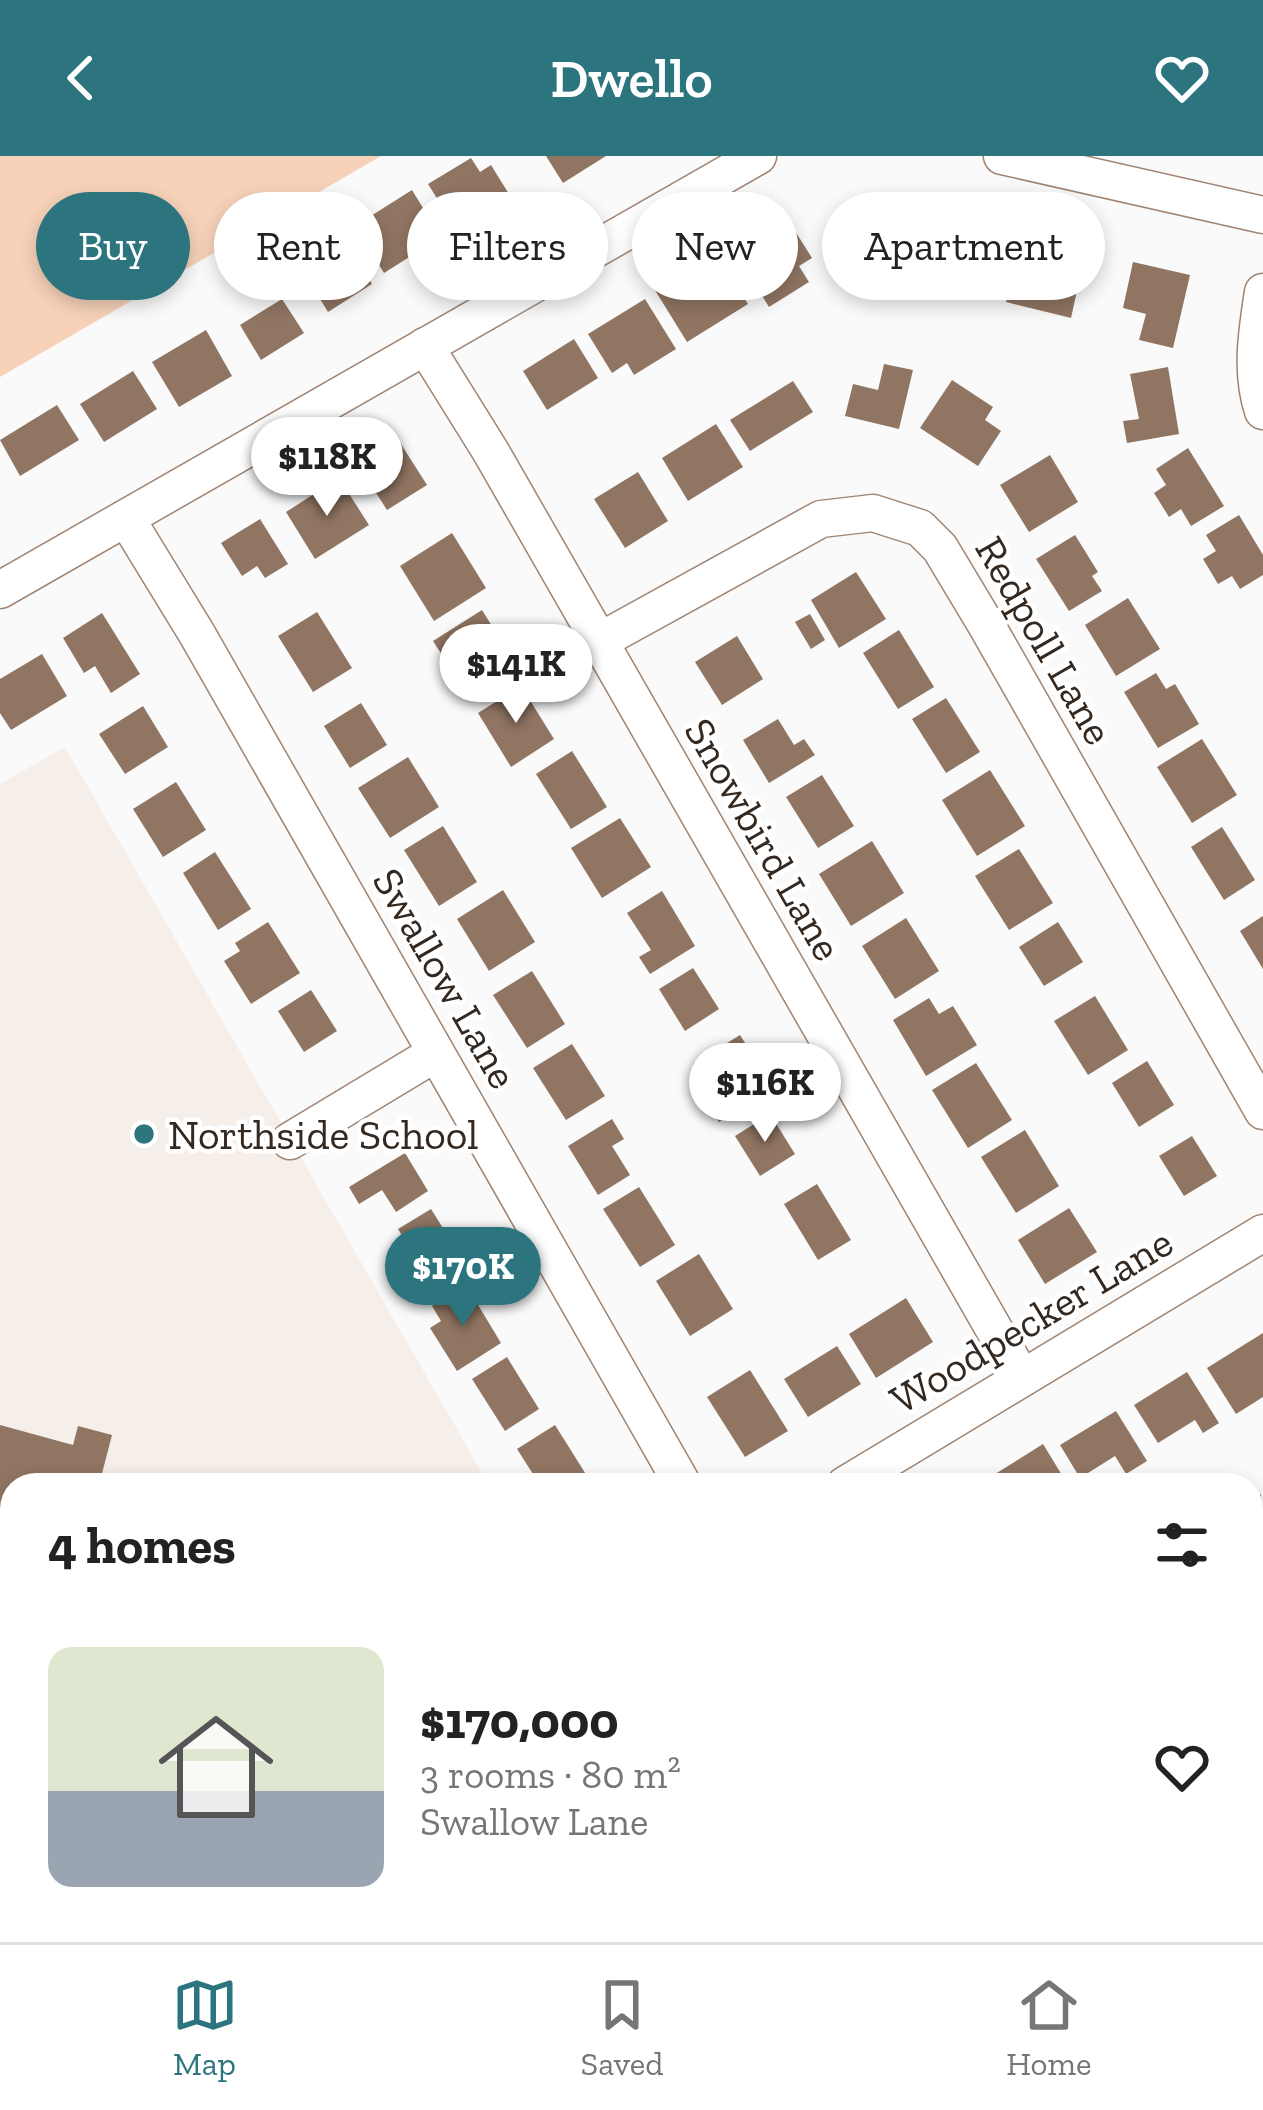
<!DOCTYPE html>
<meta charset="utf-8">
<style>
:root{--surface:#fff;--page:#f2f2f2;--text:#222;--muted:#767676;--line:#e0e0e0;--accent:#2d757e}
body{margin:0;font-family:"Zilla Slab",serif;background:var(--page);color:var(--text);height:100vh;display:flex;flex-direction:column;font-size:45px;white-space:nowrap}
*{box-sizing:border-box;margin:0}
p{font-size:39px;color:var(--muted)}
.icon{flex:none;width:66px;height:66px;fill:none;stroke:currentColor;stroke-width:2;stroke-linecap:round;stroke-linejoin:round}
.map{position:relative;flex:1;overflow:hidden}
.side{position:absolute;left:0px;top:1317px;width:1263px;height:471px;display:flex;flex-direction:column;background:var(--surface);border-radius:36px 36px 0 0;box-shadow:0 6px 18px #0003}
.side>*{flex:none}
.hud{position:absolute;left:36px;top:36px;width:1191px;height:108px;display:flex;gap:24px}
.price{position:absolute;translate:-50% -102px;padding:0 27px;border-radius:42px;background:#fff;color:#222;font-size:39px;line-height:78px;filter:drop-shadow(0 3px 6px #0008)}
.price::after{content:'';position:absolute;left:50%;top:72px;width:36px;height:27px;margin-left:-18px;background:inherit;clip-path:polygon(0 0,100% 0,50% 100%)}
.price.selected{background:var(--accent);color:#fff}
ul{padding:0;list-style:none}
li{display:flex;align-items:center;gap:36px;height:300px;padding:0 48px}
li span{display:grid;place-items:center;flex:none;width:336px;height:240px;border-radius:24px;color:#555}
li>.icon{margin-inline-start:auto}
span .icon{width:144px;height:144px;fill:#fffc;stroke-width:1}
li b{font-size:51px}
h2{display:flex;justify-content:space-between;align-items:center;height:144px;padding:0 48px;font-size:51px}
.pill{padding:0 42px;border-radius:54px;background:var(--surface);box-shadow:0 6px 18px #0003;font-size:42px;line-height:108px}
.pill.selected{background:var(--accent);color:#fff}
header{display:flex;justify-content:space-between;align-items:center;height:156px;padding:0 48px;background:var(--accent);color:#fff;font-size:54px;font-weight:600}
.tab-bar{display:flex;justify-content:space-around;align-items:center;height:168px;border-top:3px solid var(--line);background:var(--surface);font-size:33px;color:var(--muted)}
.tab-bar a{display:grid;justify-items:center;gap:6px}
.tab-bar .selected{color:var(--accent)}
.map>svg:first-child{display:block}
.built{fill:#f5eee9}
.green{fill:#f7d2b9}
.building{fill:#907562}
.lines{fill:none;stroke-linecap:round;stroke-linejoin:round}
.street-casing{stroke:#9f8471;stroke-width:39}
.street{stroke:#fff;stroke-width:36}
.poi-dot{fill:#2d757e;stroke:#fff;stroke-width:4.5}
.labels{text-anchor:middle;stroke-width:9;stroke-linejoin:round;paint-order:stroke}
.street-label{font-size:42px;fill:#342921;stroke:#fff}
.poi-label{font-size:42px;fill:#342921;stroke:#fff;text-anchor:start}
</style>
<header><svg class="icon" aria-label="back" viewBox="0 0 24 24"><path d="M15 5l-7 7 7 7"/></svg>Dwello<svg class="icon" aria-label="heart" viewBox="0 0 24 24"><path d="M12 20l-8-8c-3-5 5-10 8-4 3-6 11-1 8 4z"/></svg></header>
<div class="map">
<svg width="1263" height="1786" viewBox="0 0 1263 1786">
<rect width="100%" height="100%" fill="#fafafa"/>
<path class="built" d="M65,591L489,1329H12V1631L0,1638V628Z"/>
<path class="green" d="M0,0H381L0,221Z"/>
<g class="building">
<path d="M546,0H606L563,27Z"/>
<path d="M471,2L480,16L491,9L517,51L463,84L428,28Z"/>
<path d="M412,34L441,81L384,117L355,70Z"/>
<path d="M853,53L913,69L902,114L841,98Z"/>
<path d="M790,67L812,102L799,110L809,126L769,151L737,100Z"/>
<path d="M937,71L998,85L985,139L924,125Z"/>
<path d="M343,82L372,128L328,156L299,109Z"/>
<path d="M1020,83L1085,98L1071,162L1006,146Z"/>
<path d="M713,93L748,148L687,186L653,131Z"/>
<path d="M1133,106L1190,119L1173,192L1139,184L1146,158L1123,152Z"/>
<path d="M282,143L304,177L261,204L240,169Z"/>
<path d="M645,143L676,193L634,219L627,207L612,217L588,178Z"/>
<path d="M206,174L232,220L179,251L152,206Z"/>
<path d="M574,183L598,222L547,254L523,215Z"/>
<path d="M884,208L913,214L899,273L845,260L853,228L878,234Z"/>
<path d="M1168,211L1179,278L1127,287L1123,265L1139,263L1130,218Z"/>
<path d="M133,215L157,253L104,286L80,248Z"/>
<path d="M952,224L993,251L985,264L1001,275L978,310L920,272Z"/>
<path d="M793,225L813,256L750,295L730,264Z"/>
<path d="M57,249L79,284L20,320L0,284Z"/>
<path d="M716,268L743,311L688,345L662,302Z"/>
<path d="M399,285L427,329L387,354L359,310Z"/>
<path d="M1188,292L1224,350L1191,370L1181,353L1169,361L1154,337L1166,329L1156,313Z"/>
<path d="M1050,299L1078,346L1029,376L1000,329Z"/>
<path d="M638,316L668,365L625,392L594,343Z"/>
<path d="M339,322L369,369L315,403L286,356Z"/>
<path d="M1239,359L1263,399V419L1240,433L1232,420L1218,428L1203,403L1216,395L1206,379Z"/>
<path d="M260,363L288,408L265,422L257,410L242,420L221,387Z"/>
<path d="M452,377L486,432L434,465L400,410Z"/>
<path d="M1075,379L1098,416L1092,420L1102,435L1069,455L1036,403Z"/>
<path d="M856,416L886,463L839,492L811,444Z"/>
<path d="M1128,442L1160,493L1116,520L1085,469Z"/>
<path d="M482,454L516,509L468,539L433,485Z"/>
<path d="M317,456L352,512L313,536L278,480Z"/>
<path d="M102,457L140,518L111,537L95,510L84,517L63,482Z"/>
<path d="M810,458L825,484L811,493L795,466Z"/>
<path d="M899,474L934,531L898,553L863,497Z"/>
<path d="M737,480L763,523L722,549L695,506Z"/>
<path d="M42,498L67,540L11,574L0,557V523Z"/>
<path d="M1156,517L1166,533L1175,528L1199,568L1158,592L1124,536Z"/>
<path d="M521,530L554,583L511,611L478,557Z"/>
<path d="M946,542L980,596L946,617L912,563Z"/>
<path d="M361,547L387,589L350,612L324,570Z"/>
<path d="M143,550L168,591L125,618L99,578Z"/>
<path d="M778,563L794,589L804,583L815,599L769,627L743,584Z"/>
<path d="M1202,583L1237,639L1192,667L1157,611Z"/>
<path d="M572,595L607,651L571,673L536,618Z"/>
<path d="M408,601L439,651L390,682L358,632Z"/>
<path d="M990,614L1025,670L977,700L942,644Z"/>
<path d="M822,619L854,670L818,692L786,641Z"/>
<path d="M176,626L206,674L163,701L133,653Z"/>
<path d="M620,662L651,711L602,742L571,692Z"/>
<path d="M443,670L477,726L439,750L404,694Z"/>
<path d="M1222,671L1255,724L1224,744L1191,691Z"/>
<path d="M872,685L904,737L851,770L819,718Z"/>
<path d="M1019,693L1053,747L1009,774L975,720Z"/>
<path d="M215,696L251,753L218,774L183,717Z"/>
<path d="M503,734L535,786L489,815L457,763Z"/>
<path d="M662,735L695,790L650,818L639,801L651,794L627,757Z"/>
<path d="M1263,760V813L1240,775Z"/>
<path d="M906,762L939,815L895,843L862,790Z"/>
<path d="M268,766L300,817L251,848L224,805L240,795L235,787Z"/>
<path d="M1058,766L1083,806L1044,830L1019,791Z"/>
<path d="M693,812L719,853L685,875L659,833Z"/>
<path d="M532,815L565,868L527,892L493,839Z"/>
<path d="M311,834L337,875L304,896L278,855Z"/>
<path d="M1095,840L1128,894L1088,919L1054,865Z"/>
<path d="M929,842L939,858L953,850L977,889L926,920L893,864Z"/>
<path d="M740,879L756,904L742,913L759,941L719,966L697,931L704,926L693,908Z"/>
<path d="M572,888L605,940L566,964L533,912Z"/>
<path d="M1147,905L1174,949L1139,971L1112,927Z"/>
<path d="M976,907L1012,964L968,992L932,934Z"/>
<path d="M770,958L795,998L760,1020L735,980Z"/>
<path d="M612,963L624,983L612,990L630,1019L598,1039L568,990Z"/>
<path d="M1025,974L1059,1030L1016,1057L981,1001Z"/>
<path d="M1192,980L1217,1020L1184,1040L1159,1000Z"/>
<path d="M405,997L428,1035L396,1056L382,1034L359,1048L349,1031Z"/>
<path d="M817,1028L851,1084L818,1104L784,1048Z"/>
<path d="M639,1031L675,1089L640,1111L603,1053Z"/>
<path d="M1069,1052L1097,1096L1045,1128L1018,1084Z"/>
<path d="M431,1053L465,1107L418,1136L407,1119L421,1110L398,1073Z"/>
<path d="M699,1098L733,1153L690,1180L656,1125Z"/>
<path d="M466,1129L501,1187L457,1215L430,1172L441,1165L432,1150Z"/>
<path d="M906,1142L933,1186L876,1222L849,1178Z"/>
<path d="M1263,1177V1241L1236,1258L1207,1212Z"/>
<path d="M837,1190L861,1228L808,1261L784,1223Z"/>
<path d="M507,1201L539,1253L505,1275L472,1223Z"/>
<path d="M750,1214L788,1275L745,1301L707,1241Z"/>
<path d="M1187,1216L1219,1267L1203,1277L1195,1264L1158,1287L1134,1249Z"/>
<path d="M1116,1255L1147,1305L1126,1318L1115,1300L1080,1322L1060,1289Z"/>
<path d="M0,1269L73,1289L78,1270L112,1279L99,1329H12V1355L0,1352Z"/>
<path d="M555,1269L587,1320L573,1329H540L517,1293Z"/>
<path d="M1043,1288L1068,1329H997L992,1320Z"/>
<path d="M1261,1338L1263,1399L1251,1407V1344Z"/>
<path d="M12,1419V1526L0,1533V1426Z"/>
<path d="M1259,1748L1263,1755V1786H1216L1211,1778L1215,1776H1251V1753Z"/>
<path d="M519,1776H560L567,1786H503Z"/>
<path d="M939,1776H1001L1007,1786H946Z"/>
</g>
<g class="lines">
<defs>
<g id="street">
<path d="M1002,0L1263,59"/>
<path d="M1263,136C1257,175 1250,216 1263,255"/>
<path d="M425,190L491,296L1022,1222"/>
<path d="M126,362L197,478L683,1329"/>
<path d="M0,434L758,0"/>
<path d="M598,486L821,363L873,357L920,372L940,392L988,472L1263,955"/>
<path d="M290,985L436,897"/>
<path d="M845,1329L1263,1077"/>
<path d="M1251,1488L1263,1481"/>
<path d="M1251,1564L1263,1584"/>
<path d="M320,1776L325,1786"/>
<path d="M756,1786L773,1776"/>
</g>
</defs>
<use href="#street" class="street-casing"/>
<use href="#street" class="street"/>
</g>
<circle class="poi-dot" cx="144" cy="978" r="12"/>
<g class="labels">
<g class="street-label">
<text transform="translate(1045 484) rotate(60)" y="15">Redpoll Lane</text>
<text transform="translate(764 683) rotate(60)" y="15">Snowbird Lane</text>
<text transform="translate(446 822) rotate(60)" y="15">Swallow Lane</text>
<text transform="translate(1031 1164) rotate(-31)" y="15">Woodpecker Lane</text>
</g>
<g class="poi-label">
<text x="168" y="993">Northside School</text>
</g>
</g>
</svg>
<b class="price" style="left:327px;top:363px">$118K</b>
<b class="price" style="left:516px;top:570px">$141K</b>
<b class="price" style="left:765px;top:989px">$116K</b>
<b class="price selected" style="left:463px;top:1173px">$170K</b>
<div class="hud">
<a class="pill selected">Buy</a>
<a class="pill">Rent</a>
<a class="pill">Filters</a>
<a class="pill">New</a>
<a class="pill">Apartment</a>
</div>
<section class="side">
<h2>4 homes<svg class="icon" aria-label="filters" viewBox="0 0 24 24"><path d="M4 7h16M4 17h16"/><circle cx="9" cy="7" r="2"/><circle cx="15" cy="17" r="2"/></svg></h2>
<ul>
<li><span style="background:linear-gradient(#dfe7d0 60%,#9aa5b1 0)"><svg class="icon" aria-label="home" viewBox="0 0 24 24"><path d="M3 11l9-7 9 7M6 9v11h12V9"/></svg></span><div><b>$170,000</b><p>3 rooms · 80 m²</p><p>Swallow Lane</p></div><svg class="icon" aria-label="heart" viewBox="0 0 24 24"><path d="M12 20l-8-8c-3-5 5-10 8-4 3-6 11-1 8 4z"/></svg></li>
</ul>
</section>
</div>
<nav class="tab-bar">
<a class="selected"><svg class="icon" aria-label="map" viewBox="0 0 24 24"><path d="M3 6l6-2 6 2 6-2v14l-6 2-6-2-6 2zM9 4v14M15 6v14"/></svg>Map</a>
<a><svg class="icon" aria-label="saved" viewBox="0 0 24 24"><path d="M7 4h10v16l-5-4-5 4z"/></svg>Saved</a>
<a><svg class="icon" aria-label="home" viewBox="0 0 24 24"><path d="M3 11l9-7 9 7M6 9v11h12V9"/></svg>Home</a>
</nav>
